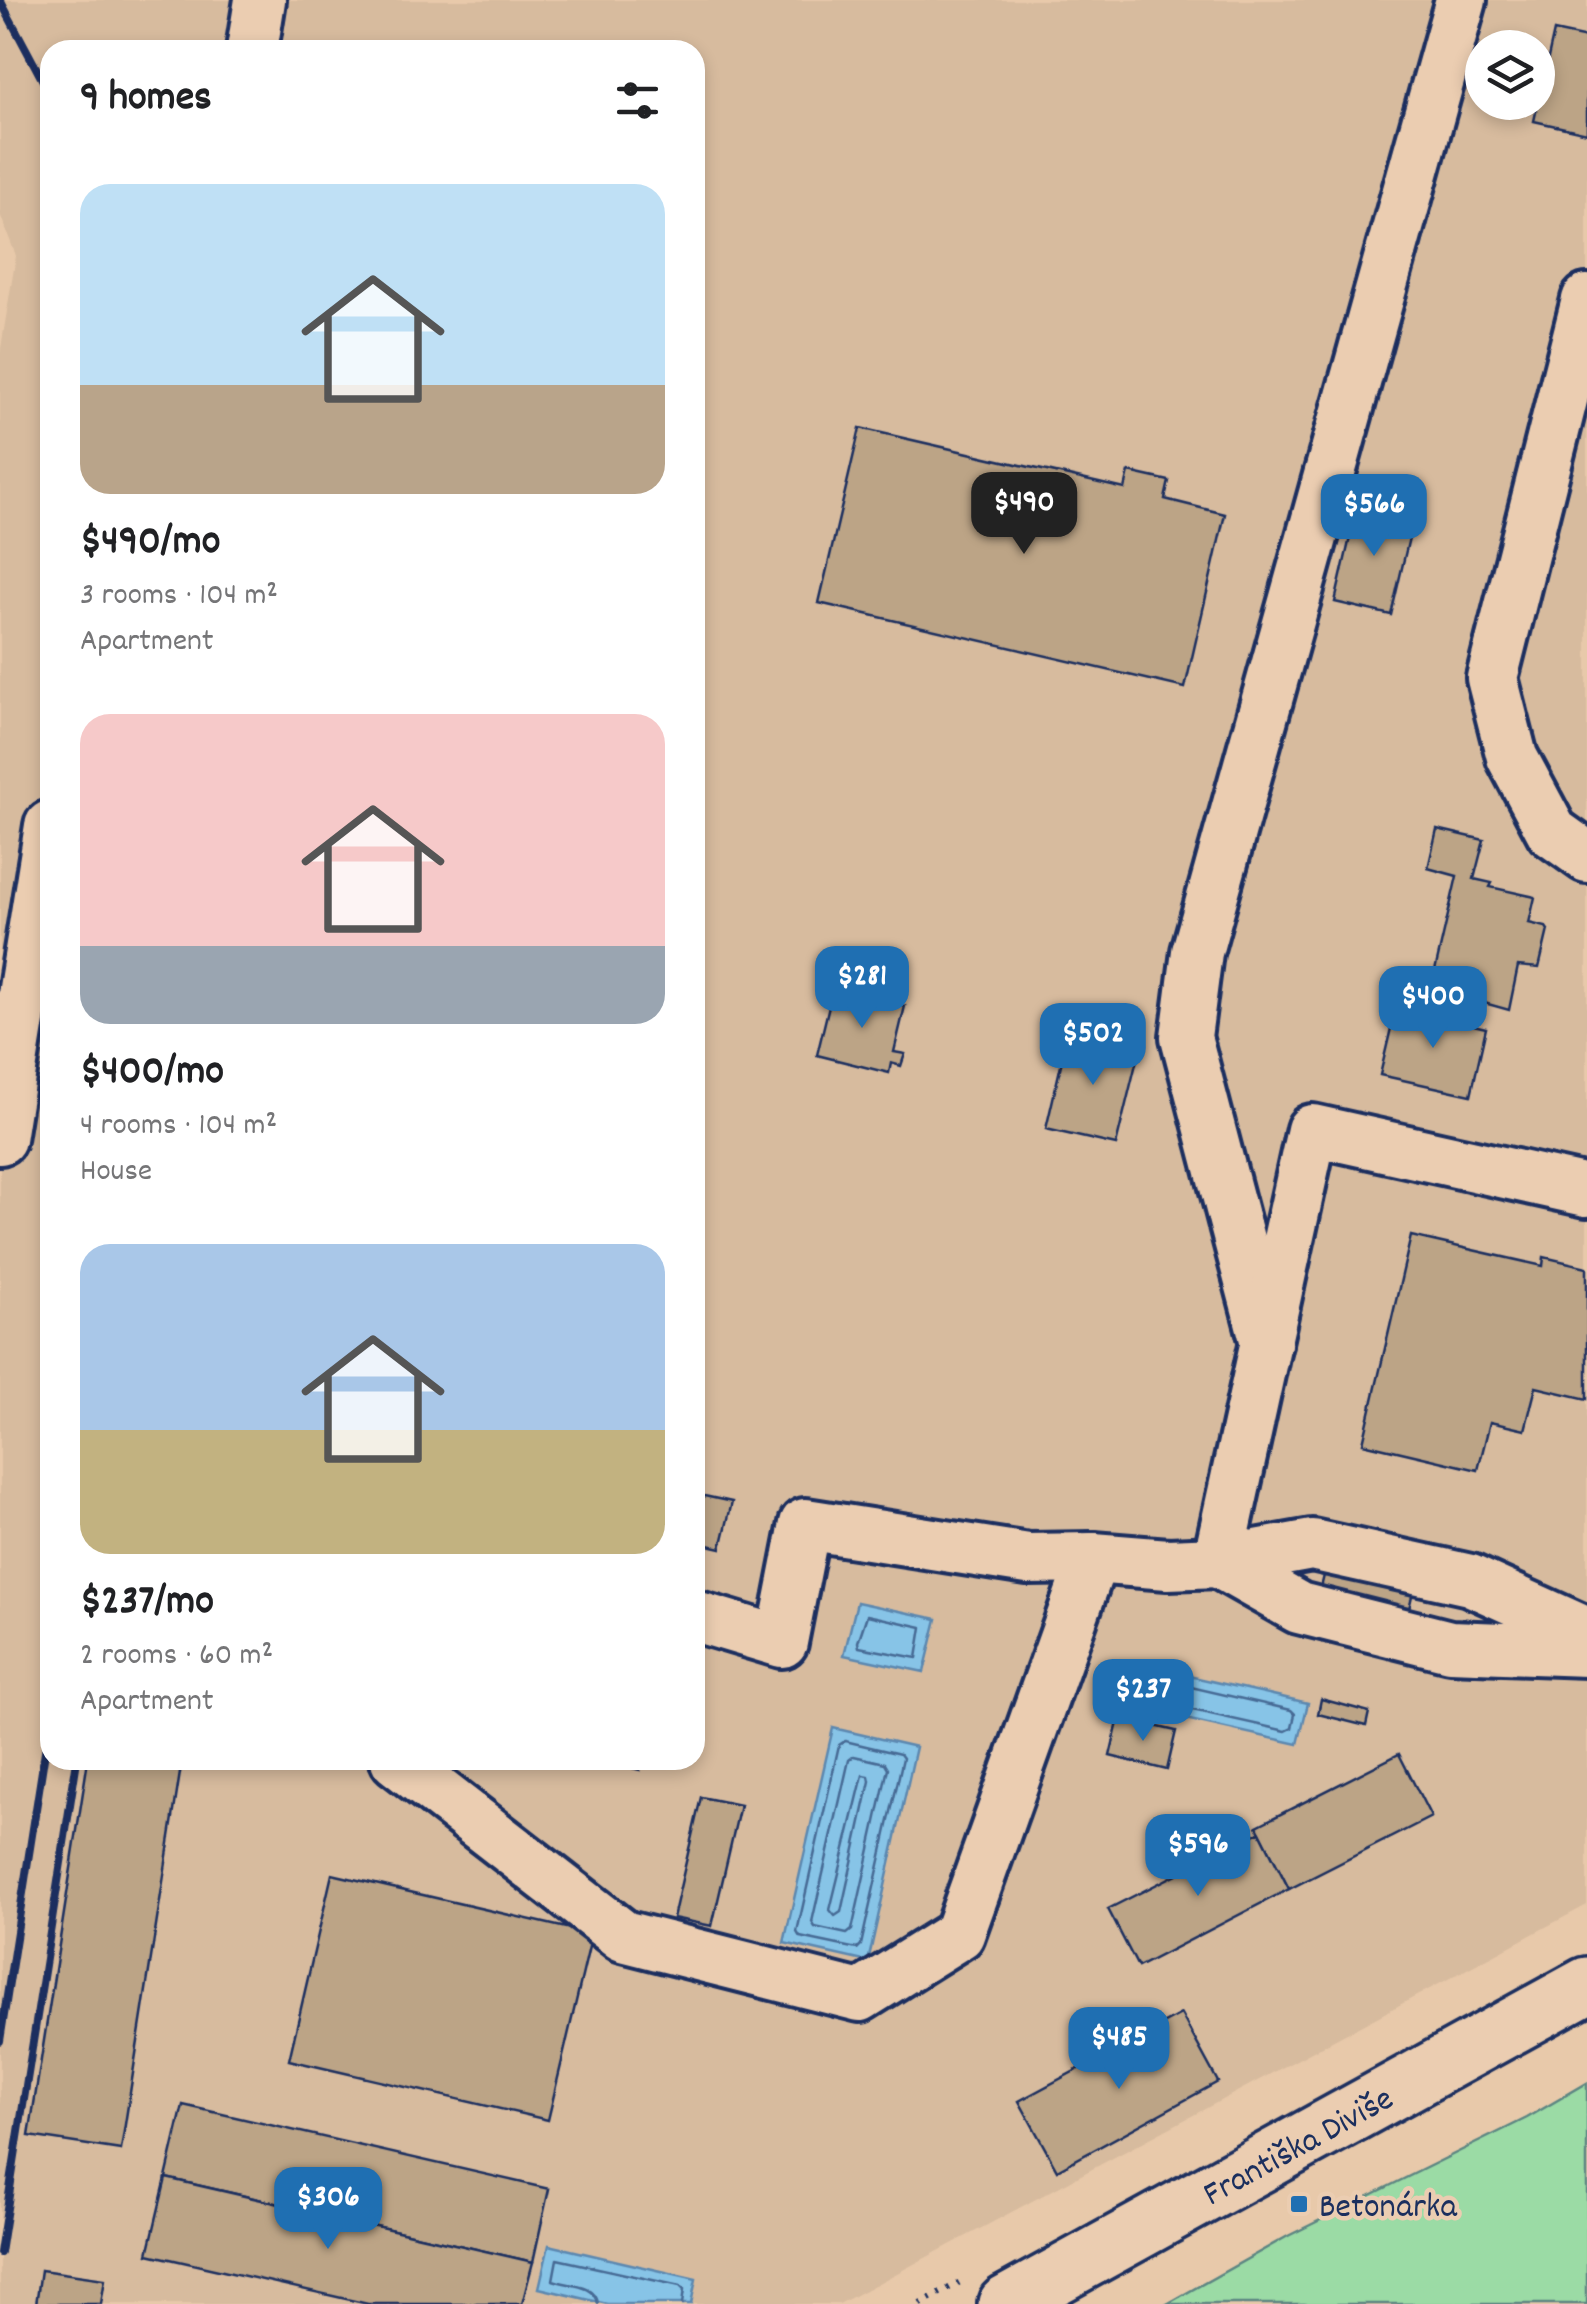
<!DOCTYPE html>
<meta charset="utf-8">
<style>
:root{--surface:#fff;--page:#f6f6f6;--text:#202124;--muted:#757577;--accent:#1f6fb2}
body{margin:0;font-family:Dekko,sans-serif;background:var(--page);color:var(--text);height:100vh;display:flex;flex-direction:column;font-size:38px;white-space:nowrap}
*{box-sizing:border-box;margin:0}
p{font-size:32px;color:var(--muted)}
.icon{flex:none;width:55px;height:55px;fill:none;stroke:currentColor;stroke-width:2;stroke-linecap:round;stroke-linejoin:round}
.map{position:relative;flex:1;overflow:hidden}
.sheet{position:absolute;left:40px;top:40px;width:665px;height:1730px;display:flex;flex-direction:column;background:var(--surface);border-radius:30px;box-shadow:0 5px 15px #0003}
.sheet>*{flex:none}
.controls{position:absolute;left:1465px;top:30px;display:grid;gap:20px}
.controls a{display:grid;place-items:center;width:90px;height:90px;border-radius:50%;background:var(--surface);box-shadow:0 5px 15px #0003;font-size:50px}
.price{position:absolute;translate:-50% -85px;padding:0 22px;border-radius:20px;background:var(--accent);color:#fff;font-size:32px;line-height:65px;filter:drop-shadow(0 2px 5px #0008)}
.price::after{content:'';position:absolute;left:50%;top:60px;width:30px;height:22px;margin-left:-15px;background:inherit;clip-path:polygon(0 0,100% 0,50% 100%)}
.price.selected{background:#222;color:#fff}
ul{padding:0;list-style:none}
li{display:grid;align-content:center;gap:20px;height:530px;padding:0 40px}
li span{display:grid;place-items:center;height:310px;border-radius:30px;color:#555}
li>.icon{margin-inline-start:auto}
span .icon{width:180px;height:180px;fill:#fffc;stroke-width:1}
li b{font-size:42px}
h2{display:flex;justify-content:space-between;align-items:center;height:120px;padding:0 40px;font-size:42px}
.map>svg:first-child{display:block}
.built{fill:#d7bb9e;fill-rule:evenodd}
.green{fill:#9bdba5;stroke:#5b8582;stroke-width:2.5}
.water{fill:#87c4e7;stroke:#5c88b0;stroke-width:2.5}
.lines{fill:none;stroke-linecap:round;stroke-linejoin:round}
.shore{stroke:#466b95;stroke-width:2.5}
.building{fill:#bca486;stroke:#1b2f5e;stroke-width:2.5}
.minor-casing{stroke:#1b2f5e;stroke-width:58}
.major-casing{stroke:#1b2f5e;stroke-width:62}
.path{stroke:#1b2f5e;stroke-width:6;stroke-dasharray:2.5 8;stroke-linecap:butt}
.minor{stroke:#ebcdb1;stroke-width:50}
.major{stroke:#ebcdb1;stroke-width:55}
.rail{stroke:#1b2f5e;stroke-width:8}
.poi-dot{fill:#1f6fb2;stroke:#ebcdb1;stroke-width:4}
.labels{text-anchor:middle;stroke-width:9;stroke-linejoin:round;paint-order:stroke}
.street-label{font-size:35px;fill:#1b2f5e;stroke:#ebcdb1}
.poi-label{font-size:35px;fill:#1b2f5e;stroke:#ebcdb1;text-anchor:start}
</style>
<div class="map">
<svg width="1587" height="2304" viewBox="0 0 1587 2304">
<rect width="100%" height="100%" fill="#e8c9aa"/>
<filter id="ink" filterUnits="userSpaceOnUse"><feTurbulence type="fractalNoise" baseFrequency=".01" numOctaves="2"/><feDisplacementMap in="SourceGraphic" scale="20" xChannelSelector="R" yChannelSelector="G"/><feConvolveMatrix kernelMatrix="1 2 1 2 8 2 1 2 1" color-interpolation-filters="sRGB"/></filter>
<g filter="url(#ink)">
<path class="built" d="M0,0H1587V1905L839,2304H0V354L16,256L0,214ZM1482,48H1538V102H1482ZM50,50H695V1760H50Z"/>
<path class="green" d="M1587,2083V2304H1167L1288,2236L1527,2118Z"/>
<g class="water">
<path d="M857,1602L937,1619L924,1672L844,1655Z"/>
<path d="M1127,1662L1308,1703L1298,1744L1118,1704Z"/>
<path d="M833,1728L916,1747L868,1962L784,1943Z"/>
<path d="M549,2245L696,2279L691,2304H607L539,2288Z"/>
</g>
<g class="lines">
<g class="shore">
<path d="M867,1615L922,1627L917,1658L859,1647L858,1642Z"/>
<path d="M1139,1675L1291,1710L1295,1714L1292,1728L1286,1731L1134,1697L1131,1692L1134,1679Z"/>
<path d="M845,1741L900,1754L903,1758L861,1945L857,1949L800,1937L797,1932L839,1745Z"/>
<path d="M854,1756L885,1763L888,1768L852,1930L847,1934L815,1927L812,1922L849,1760Z"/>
<path d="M863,1775L869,1776L870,1781L841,1912L835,1916L830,1910Z"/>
<path d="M598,2304C596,2284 569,2286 553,2280L557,2259L680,2286L684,2290L682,2304"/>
</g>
</g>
<g class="building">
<path d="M1554,31L1587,38V133L1534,121Z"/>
<path d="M860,428L1125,489L1129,472L1169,481L1165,499L1225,514L1185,688L819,603Z"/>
<path d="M1358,503L1414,516L1391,615L1335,602Z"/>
<path d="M1437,829L1484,840L1474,879L1492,883L1490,887L1535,897L1529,923L1546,927L1548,930L1539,968L1518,966L1509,1010L1431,988L1457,876L1428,868Z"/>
<path d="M833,989L905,1006L894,1052L905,1054L901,1066L891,1063L889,1073L817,1055Z"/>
<path d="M1396,1007L1486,1028L1471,1095L1380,1075Z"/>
<path d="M1069,1030L1140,1047L1116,1145L1046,1129Z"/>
<path d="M1411,1236L1543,1266L1544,1257L1587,1267V1399L1536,1387L1525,1430L1490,1422L1478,1470L1363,1443Z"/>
<path d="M695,1494L732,1502L721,1548L695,1542Z"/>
<path d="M1327,1563L1415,1583L1407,1617L1319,1596Z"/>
<path d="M1321,1699L1369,1712L1366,1726L1318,1714Z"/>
<path d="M1119,1718L1176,1731L1167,1770L1110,1756Z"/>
<path d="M1399,1754L1431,1817L1289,1889L1257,1826Z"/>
<path d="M88,1760H182L121,2150L29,2136Z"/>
<path d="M601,1760H643L640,1770Z"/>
<path d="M701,1797L740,1805L712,1926L673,1918Z"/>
<path d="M1260,1832L1289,1889L1138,1967L1108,1909Z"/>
<path d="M332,1874L592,1934L548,2120L289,2060Z"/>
<path d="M1181,2014L1218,2082L1057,2170L1019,2101Z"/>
<path d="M183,2105L549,2189L533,2262L166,2178Z"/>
<path d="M166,2178L533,2262L522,2304H368L148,2254Z"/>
<path d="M41,2270L105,2279L101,2304H36Z"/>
</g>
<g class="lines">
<defs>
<g id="minor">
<path d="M252,50L260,0"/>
<path d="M1587,300L1492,678L1512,757L1552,832L1587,857"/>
<path d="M0,1139L50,826"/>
<path d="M1266,1343L1186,1037L1197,952L1461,0"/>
<path d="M1218,1562L1312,1130L1587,1191"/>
<path d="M1218,1562L1299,1608L1450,1646L1587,1651"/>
<path d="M695,1616L782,1642L805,1524L1028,1559L1093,1558L1168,1564L1218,1562L1312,1545L1470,1580L1587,1633"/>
<path d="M396,1760L623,1936L860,1996L959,1934L1093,1558"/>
</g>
<g id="major">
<path id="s1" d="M1006,2304L1587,1985"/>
</g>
</defs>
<use href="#minor" class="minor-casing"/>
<use href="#major" class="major-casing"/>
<path class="path" d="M920,2304L964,2280"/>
<use href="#minor" class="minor"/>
<use href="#major" class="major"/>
<g class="rail">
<path d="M0,0L50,94"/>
<path d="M0,2041L50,1719"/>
<path d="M0,2253L77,1760"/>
</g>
</g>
</g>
<rect class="poi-dot" x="1289" y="2194" width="20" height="20" rx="5"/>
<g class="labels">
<g class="street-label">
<text dy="12" stroke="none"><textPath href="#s1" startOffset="332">Františka Diviše</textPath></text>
</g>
<g class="poi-label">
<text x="1319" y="2216">Betonárka</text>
</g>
</g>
</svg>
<div class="controls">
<a><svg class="icon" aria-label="layers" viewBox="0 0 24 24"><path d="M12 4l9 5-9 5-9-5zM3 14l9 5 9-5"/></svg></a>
</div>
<b class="price selected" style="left:1024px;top:557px">$490</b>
<b class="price" style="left:1374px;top:559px">$566</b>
<b class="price" style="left:862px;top:1031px">$281</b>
<b class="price" style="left:1433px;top:1051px">$400</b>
<b class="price" style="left:1093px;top:1088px">$502</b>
<b class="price" style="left:1143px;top:1744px">$237</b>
<b class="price" style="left:1198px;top:1899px">$596</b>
<b class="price" style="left:1119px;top:2092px">$485</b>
<b class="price" style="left:328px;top:2252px">$306</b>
<section class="sheet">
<h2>9 homes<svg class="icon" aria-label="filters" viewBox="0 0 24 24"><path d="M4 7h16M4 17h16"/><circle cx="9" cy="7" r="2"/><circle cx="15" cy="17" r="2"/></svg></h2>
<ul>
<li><span style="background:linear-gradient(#bfe0f5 65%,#b9a48a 0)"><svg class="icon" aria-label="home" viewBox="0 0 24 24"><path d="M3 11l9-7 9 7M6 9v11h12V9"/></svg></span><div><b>$490/mo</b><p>3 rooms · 104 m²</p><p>Apartment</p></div></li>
<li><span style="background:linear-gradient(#f6c9c9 75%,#9aa5b1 0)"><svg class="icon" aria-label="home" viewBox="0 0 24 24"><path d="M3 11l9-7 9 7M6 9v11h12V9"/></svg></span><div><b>$400/mo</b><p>4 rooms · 104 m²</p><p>House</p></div></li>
<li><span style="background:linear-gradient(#a9c7e8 60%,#c2b280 0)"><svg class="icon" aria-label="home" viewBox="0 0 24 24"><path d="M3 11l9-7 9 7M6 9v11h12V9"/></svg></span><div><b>$237/mo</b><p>2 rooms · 60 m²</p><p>Apartment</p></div></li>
</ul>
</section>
</div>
